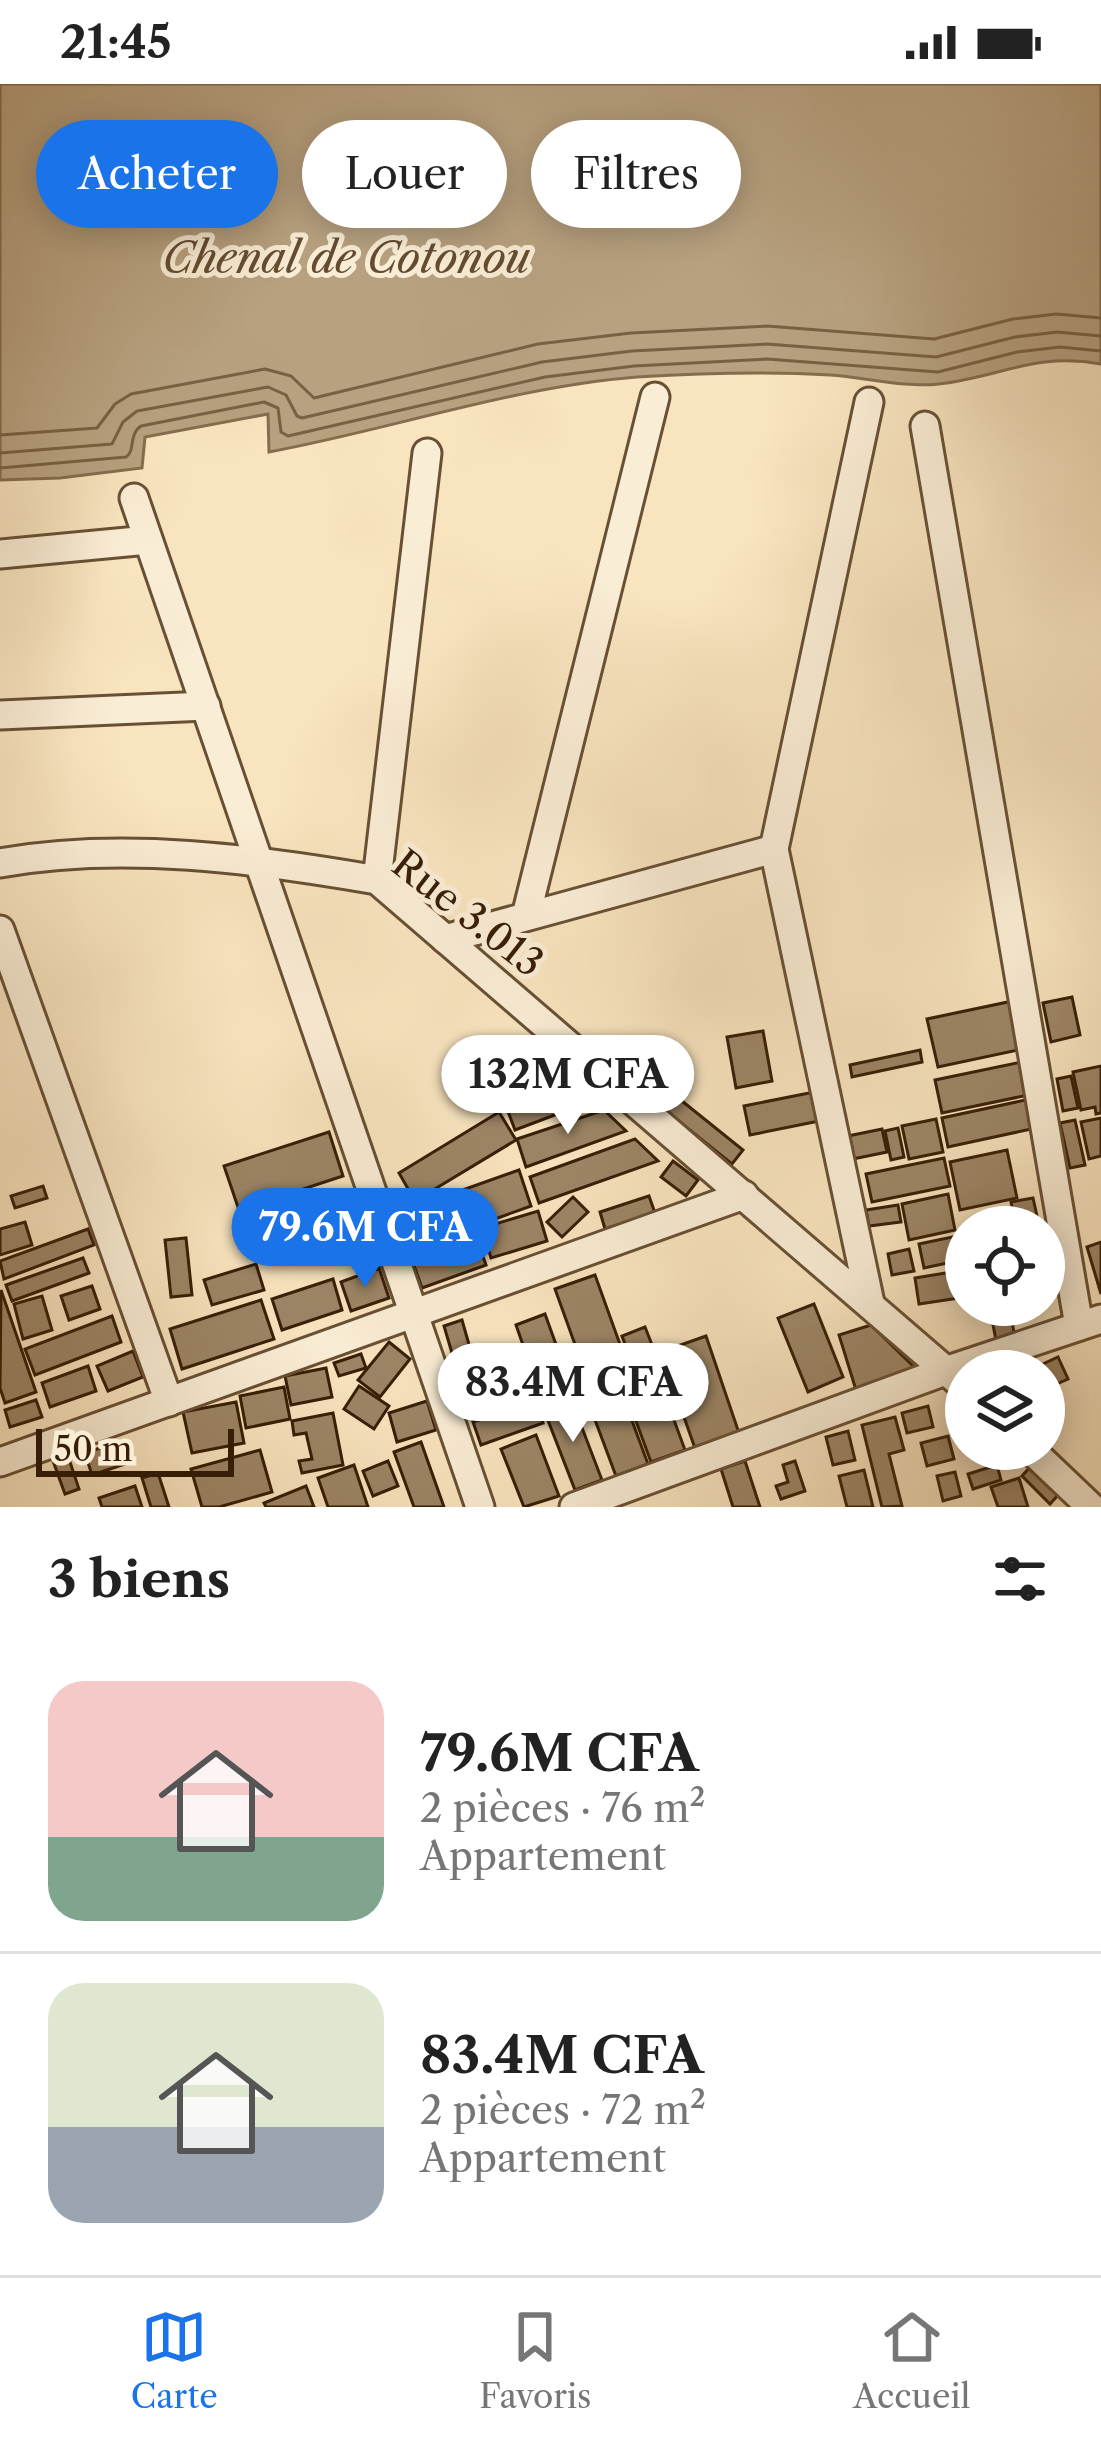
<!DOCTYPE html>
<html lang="fr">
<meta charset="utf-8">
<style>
:root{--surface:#fff;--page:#f2f2f2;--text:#222;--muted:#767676;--line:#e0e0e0;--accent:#1a73e8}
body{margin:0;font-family:"Libre Caslon Text",serif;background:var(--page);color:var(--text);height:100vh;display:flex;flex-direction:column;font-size:45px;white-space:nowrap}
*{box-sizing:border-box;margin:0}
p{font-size:39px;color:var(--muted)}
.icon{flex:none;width:66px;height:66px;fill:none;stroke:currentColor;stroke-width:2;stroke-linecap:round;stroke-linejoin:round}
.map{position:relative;height:1423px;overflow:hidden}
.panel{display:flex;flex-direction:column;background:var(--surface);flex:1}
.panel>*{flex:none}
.banner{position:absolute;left:36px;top:36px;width:1029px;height:108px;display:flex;gap:24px}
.controls{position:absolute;left:945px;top:1122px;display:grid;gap:24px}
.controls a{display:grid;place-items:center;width:120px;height:120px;border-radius:50%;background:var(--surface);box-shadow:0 6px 30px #0003;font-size:60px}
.scale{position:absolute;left:36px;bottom:30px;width:198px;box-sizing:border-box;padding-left:12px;border:6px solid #381e06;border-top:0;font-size:33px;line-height:42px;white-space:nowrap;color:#381e06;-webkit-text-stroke:9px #faedd5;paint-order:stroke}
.price{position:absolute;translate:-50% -102px;padding:0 27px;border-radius:42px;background:#fff;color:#222;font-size:39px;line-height:78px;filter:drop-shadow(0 3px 6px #0008)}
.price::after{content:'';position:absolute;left:50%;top:72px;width:36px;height:27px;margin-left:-18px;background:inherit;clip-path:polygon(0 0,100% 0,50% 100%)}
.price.on{background:var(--accent);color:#fff}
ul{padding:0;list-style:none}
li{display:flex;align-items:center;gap:36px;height:300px;padding:0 48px}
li+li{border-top:3px solid var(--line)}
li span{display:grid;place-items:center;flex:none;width:336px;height:240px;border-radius:36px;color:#555}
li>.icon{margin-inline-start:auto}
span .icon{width:144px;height:144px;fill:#fffc;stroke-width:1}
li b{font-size:51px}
h2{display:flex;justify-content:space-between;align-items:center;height:144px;padding:0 48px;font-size:51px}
.pill{padding:0 42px;border-radius:54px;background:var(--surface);box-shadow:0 6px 30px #0003;font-size:42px;line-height:108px}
.pill.on{background:var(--accent);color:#fff}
.status{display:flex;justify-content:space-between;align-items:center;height:84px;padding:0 60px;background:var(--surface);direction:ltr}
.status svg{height:33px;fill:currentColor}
.tab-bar{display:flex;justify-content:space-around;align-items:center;height:168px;border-top:3px solid var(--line);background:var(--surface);font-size:33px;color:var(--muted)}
.tab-bar a{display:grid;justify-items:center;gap:6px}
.tab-bar .on{color:var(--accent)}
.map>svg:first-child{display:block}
.water{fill:#b7a180;stroke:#846d4f;stroke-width:3}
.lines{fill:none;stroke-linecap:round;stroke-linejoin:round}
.shore{stroke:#786043;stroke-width:3}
.building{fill:#9c8566;stroke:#381e06;stroke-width:3}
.street-casing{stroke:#685034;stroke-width:33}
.street{stroke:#faedd5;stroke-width:27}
.labels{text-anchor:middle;stroke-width:10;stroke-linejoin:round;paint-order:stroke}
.street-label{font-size:39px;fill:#381e06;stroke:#faedd5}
.water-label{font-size:42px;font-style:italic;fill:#644c31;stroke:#faedd5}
</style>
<div class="status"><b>21:45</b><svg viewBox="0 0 49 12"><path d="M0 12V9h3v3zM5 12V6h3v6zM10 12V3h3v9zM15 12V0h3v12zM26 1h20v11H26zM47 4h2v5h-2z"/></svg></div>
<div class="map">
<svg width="1101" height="1423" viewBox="0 0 1101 1423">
<rect width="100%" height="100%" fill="#f8e4bf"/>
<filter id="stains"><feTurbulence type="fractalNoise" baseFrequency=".00167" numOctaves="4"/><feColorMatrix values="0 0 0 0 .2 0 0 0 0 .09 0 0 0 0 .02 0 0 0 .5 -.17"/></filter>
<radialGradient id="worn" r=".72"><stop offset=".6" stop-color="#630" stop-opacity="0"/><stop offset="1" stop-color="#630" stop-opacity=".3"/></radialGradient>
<path class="water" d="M0,0H1101V280C1035,268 1000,293 939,300C903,304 865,293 830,291C765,287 702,289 637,293C512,303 393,345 269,368L268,330L145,353L142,384L60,394L0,396Z"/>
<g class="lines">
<g class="shore">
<path d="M0,351L97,344L115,320L131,310L265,285L291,292L314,314L538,260L631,249L767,242L934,255L1013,235L1056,230L1101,234"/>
<path d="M0,369L112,360L123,338L137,327L268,303L286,311L297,332L302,334L542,278L632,267L767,260L936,273L1015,253L1057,248L1101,252"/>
<path d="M0,384L126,373C136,366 128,351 141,342L264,318L278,324L281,348L288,352L545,293L634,282L767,275L938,288L1017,268L1060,263L1101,267"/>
</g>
</g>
<g class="building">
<path d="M1072,913L1080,951L1051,958L1043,919Z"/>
<path d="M1022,915L1032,963L938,983L927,935Z"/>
<path d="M763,947L772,997L736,1004L727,953Z"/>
<path d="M920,966L922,978L852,993L850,981Z"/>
<path d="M1026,977L1033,1010L942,1029L935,996Z"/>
<path d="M1101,982V1029L1096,1030L1095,1023L1081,1026L1073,988Z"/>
<path d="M559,987L592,1017L515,1046L501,1009Z"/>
<path d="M1071,992L1078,1024L1063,1027L1057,995Z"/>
<path d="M814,1008L819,1037L750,1051L744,1022Z"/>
<path d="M677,1013L743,1066L732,1080L666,1027Z"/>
<path d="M1030,1015L1036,1044L948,1063L942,1034Z"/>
<path d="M604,1026L626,1047L526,1083L517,1055Z"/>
<path d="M499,1028L516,1056L415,1117L399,1089Z"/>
<path d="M1101,1034V1072L1089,1075L1081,1038Z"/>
<path d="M936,1035L943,1068L909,1075L902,1042Z"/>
<path d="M1075,1036L1085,1081L1070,1084L1060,1039Z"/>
<path d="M898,1044L904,1073L891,1076L885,1047Z"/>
<path d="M882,1045L887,1068L853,1075L848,1052Z"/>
<path d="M329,1048L343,1092L239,1126L224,1082Z"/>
<path d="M635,1055L658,1077L539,1119L530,1093Z"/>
<path d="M1007,1066L1017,1114L960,1126L950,1078Z"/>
<path d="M944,1074L950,1102L872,1118L866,1090Z"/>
<path d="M673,1077L698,1096L686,1112L661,1093Z"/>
<path d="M519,1086L531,1122L414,1164L401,1128Z"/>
<path d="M43,1102L47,1114L15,1124L11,1112Z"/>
<path d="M350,1107L368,1164L331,1177L312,1119Z"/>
<path d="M948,1110L955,1146L909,1156L902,1120Z"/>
<path d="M649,1112L655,1129L605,1145L600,1128Z"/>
<path d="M573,1113L588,1128L562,1153L547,1138Z"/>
<path d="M1033,1114L1037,1132L1015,1137L1011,1118Z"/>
<path d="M898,1121L901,1138L869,1142L866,1126Z"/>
<path d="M306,1122L322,1171L298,1179L283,1130Z"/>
<path d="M538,1127L547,1157L491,1174L482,1144Z"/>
<path d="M25,1138L32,1161L0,1171V1145Z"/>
<path d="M88,1145L94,1161L4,1195L0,1177Z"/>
<path d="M475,1150L486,1181L422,1204L411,1173Z"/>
<path d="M962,1151L966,1175L924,1184L919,1160Z"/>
<path d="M186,1154L192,1211L171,1213L165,1156Z"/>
<path d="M1101,1158V1210L1087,1163Z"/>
<path d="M909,1165L914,1187L892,1191L888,1170Z"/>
<path d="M83,1174L89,1189L12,1217L6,1201Z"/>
<path d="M256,1180L264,1206L212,1221L204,1196Z"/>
<path d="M379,1184L389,1214L351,1227L341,1198Z"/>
<path d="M964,1186L966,1213L919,1220L915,1194Z"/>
<path d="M595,1191L626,1277L586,1291L555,1205Z"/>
<path d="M333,1195L342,1226L282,1246L272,1215Z"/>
<path d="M92,1202L100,1225L69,1236L61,1212Z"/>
<path d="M1,1206L36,1308L5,1319L0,1304Z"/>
<path d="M42,1212L52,1246L23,1255L14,1220Z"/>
<path d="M261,1216L274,1255L182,1285L170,1245Z"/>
<path d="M814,1220L843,1293L808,1308L778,1234Z"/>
<path d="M989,1221H1008L1015,1252L996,1256Z"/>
<path d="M545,1230L571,1302L541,1313L516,1241Z"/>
<path d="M112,1232L121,1258L35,1291L25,1265Z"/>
<path d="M462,1236L472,1271L454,1276L444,1242Z"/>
<path d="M871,1241L915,1284L856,1306L839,1251Z"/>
<path d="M645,1243L654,1266L631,1276L622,1252Z"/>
<path d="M706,1252L740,1352L696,1367L661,1268Z"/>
<path d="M389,1258L410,1275L380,1313L358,1296Z"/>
<path d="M133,1267L143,1293L108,1307L97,1282Z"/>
<path d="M361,1270L366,1284L339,1292L334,1279Z"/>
<path d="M1058,1273L1068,1295L1052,1302L1043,1280Z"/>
<path d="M652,1276L685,1366L651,1378L618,1288Z"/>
<path d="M517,1278L529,1313L471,1332L460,1297Z"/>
<path d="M88,1282L96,1307L50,1323L42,1299Z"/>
<path d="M326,1284L332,1313L291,1321L285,1292Z"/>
<path d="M614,1288L648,1380L616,1392L582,1301Z"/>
<path d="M359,1302L389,1322L374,1345L344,1325Z"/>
<path d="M284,1303L290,1335L246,1344L240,1312Z"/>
<path d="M535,1315L543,1339L481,1361L473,1338Z"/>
<path d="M571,1315L602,1396L575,1406L544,1326Z"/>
<path d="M36,1316L42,1333L10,1343L5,1326Z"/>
<path d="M427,1317L436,1346L397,1358L389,1329Z"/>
<path d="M236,1318L244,1359L192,1369L183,1328Z"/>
<path d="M928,1322L933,1343L907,1349L902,1329Z"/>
<path d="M333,1329L343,1381L302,1389L299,1377L312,1375L306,1349L294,1351L292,1337Z"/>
<path d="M895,1333L904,1366L889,1370L902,1422L882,1423L862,1341Z"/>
<path d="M848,1347L855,1376L833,1381L826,1353Z"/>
<path d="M536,1351L559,1412L524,1423L501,1365Z"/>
<path d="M948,1352L954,1375L927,1382L921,1359Z"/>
<path d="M118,1358L125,1380L92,1391L85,1369Z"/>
<path d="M421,1358L444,1423H414L394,1368Z"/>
<path d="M260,1366L272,1408L219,1423H202L191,1385Z"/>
<path d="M68,1372L79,1405L65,1410L53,1377Z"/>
<path d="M388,1377L398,1402L373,1412L363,1387Z"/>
<path d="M745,1377L760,1423H733L721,1385Z"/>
<path d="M795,1377L805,1407L781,1415L776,1402L788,1398L783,1381Z"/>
<path d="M354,1381L368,1423H328L318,1394Z"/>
<path d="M997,1381L1001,1396L973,1405L968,1390Z"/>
<path d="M1031,1382L1059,1410L1050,1420L1022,1392Z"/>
<path d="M864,1386L873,1423H847L839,1392Z"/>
<path d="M955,1388L961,1412L943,1417L937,1392Z"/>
<path d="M158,1389L169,1423H151L142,1394Z"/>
<path d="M1019,1394L1028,1423H998L991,1403Z"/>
<path d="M135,1402L142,1423H102L99,1414Z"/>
<path d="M306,1402L314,1423H266L264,1419Z"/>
</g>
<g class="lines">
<defs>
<g id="street">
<path d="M869,318L774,765L870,1219"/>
<path d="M925,342L1079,1242"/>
<path d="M134,414L480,1423"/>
<path d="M0,470L148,456"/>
<path d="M0,631L206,622"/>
<path d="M0,779C122,757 256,775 377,796L966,1304"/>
<path d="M377,796L427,369"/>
<path d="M526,832L655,313"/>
<path d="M0,846L169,1318"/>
<path d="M445,855L774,765"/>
<path d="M1030,1365L1091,1423"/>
<path d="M0,1378L744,1111"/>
<path d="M574,1423L948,1286L1101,1235"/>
</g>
</defs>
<use href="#street" class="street-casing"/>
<use href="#street" class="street"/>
</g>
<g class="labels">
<g class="street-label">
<text transform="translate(468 829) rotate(38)" y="14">Rue 3.013</text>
</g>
<g class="water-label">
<text x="346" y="189">Chenal de Cotonou</text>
</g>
</g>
<rect width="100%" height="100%" filter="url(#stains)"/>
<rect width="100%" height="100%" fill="url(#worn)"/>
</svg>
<div class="controls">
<a><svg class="icon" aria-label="locate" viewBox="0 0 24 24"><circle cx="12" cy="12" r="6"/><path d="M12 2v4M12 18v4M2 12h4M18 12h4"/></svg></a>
<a><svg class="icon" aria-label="layers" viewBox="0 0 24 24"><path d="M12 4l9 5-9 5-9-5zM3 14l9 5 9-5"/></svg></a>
</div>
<div class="scale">50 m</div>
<b class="price" style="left:568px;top:1053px">132M CFA</b>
<b class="price on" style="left:365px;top:1206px">79.6M CFA</b>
<b class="price" style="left:573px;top:1361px">83.4M CFA</b>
<div class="banner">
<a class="pill on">Acheter</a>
<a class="pill">Louer</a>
<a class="pill">Filtres</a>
</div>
</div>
<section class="panel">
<h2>3 biens<svg class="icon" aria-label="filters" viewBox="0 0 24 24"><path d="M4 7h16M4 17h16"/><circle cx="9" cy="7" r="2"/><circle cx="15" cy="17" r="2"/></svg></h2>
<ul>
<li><span style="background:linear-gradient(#f6c9c9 65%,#7fa58c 0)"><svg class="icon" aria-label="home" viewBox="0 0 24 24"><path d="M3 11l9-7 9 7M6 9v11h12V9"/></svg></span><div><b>79.6M CFA</b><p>2 pièces · 76 m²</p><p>Appartement</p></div></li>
<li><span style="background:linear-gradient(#dfe7d0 60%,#9aa5b1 0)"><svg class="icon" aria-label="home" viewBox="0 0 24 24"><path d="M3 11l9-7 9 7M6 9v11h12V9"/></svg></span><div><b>83.4M CFA</b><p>2 pièces · 72 m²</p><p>Appartement</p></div></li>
</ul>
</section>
<nav class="tab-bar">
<a class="on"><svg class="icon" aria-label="map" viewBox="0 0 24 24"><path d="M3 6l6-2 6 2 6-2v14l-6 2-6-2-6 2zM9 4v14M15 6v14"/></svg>Carte</a>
<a><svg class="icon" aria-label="saved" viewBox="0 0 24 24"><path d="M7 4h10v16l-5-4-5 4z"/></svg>Favoris</a>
<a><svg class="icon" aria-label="home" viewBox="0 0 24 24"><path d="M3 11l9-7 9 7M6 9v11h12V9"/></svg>Accueil</a>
</nav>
